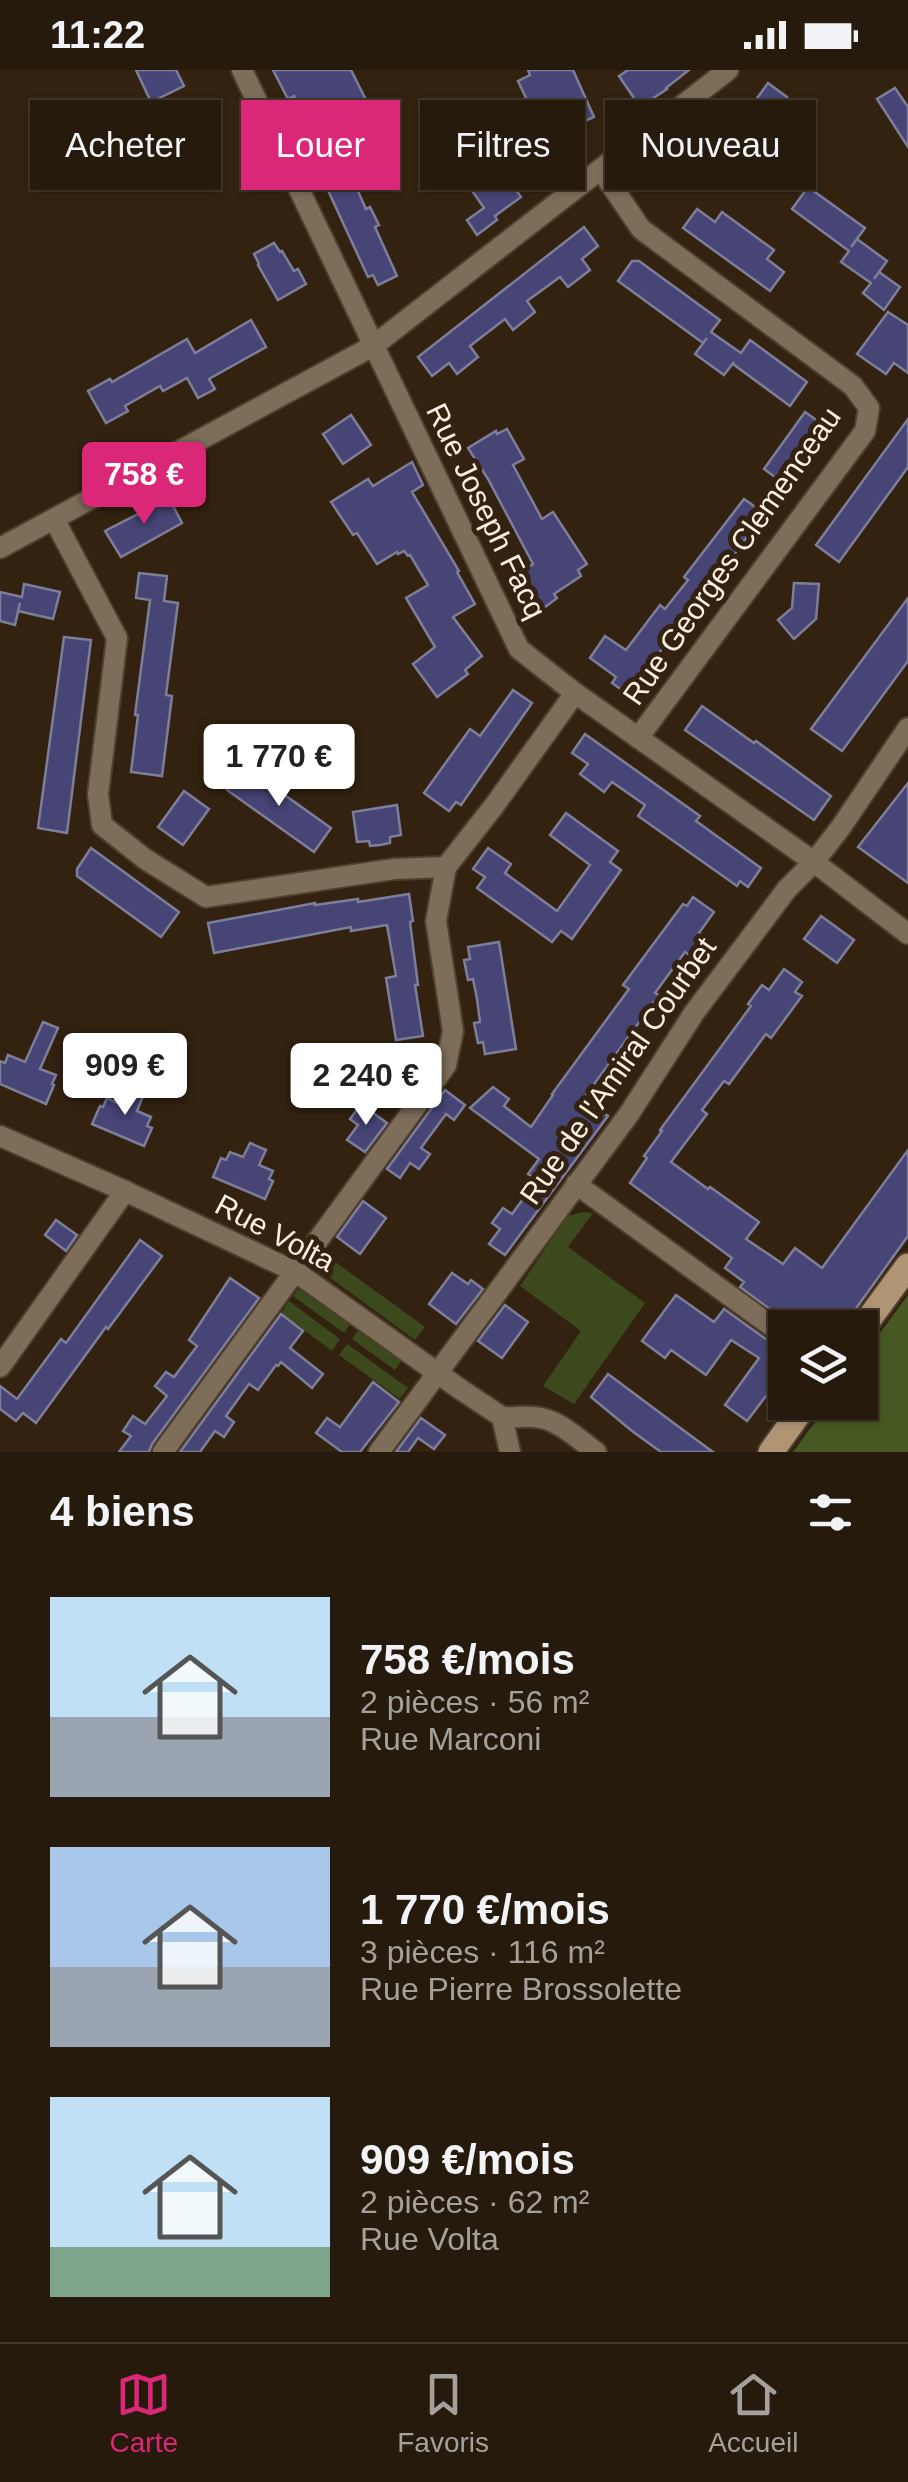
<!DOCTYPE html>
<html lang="fr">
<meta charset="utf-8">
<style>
:root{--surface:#261a0c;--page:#32271a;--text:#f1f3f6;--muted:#a4a19d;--line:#42382d;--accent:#db2777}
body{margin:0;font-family:Helvetica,sans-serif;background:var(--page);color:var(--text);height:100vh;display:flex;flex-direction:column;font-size:38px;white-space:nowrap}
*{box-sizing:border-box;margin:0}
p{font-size:32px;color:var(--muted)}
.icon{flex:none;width:55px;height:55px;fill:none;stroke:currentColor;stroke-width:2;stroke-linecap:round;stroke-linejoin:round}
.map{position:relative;height:1382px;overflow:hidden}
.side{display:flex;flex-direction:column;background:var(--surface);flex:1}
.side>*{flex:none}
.banner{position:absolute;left:30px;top:30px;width:850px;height:90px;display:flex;gap:20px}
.buttons{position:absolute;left:768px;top:1240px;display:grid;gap:20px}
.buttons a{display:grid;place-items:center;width:110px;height:110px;border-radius:0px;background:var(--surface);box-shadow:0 2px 8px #0004,0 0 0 2px var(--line);font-size:50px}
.price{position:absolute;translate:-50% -85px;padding:0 22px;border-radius:10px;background:#fff;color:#222;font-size:32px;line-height:65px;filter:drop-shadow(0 2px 5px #0008)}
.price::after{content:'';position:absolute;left:50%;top:60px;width:30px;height:22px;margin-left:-15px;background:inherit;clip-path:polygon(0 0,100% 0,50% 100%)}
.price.current{background:var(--accent);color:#fff}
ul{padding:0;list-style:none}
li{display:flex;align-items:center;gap:30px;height:250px;padding:0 50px}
li span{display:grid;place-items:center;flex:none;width:280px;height:200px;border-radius:0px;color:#555}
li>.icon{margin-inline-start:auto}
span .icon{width:120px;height:120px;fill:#fffc;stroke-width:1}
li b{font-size:42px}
h2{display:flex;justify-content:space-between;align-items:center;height:120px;padding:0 50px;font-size:42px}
.chip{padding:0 35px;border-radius:0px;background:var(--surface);box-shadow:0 2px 8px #0004,0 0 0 2px var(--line);font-size:35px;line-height:90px}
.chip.current{background:var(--accent);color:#fff}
.status{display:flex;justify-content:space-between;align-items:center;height:70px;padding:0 50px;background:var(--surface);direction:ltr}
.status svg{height:28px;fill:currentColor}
.dock{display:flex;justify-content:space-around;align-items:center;height:140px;border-top:2px solid var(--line);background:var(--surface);font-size:28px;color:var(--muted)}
.dock a{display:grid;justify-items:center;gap:5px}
.dock .current{color:var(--accent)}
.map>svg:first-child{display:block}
.green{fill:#3b491c}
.forest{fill:#485822}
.building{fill:#464576;stroke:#7d7e99;stroke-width:2.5}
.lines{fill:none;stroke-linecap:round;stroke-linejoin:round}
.street-casing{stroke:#4f3f2e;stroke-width:24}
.secondary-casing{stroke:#4f3f2e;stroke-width:29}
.street{stroke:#7e6d59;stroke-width:20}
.secondary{stroke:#b09575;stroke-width:25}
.labels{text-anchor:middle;stroke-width:10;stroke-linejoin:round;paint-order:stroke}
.street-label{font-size:30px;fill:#fcf0e4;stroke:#332210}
</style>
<div class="status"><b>11:22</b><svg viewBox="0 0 49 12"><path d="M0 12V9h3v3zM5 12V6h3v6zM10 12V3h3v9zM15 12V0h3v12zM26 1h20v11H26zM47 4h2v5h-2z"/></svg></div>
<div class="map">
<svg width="908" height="1382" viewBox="0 0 908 1382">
<rect width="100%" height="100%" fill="#332210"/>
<g class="green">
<path d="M584,1142L593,1143L568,1177L645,1233L574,1334L543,1316L581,1261L520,1216L567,1146Z"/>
<path d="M323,1183L425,1257L415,1270L314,1196Z"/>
<path d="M304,1219L353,1250L344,1263L293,1226L297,1220Z"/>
<path d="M289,1231L340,1269L332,1281L281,1243Z"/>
<path d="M361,1256L404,1287L395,1300L352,1269Z"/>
<path d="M347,1274L408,1318L400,1329L339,1285Z"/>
</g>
<path class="forest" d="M908,1225V1382H793L829,1333L860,1332V1290Z"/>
<g class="building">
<path d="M136,0H176L184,16L151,32Z"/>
<path d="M273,0H351L376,50L339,72L352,99L348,100L357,119L366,139L370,137L379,155L375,157L397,206L378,215L373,205L368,207L313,88L302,94L295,79L308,71L304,61L309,58L294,26L288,29Z"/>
<path d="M528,0H573L594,47L546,69L557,84L529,105L505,73L536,49L518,11L530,5Z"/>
<path d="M628,0H689L666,18L667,19L640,37L619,6Z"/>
<path d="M768,13L787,27L774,44L784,52L768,75L757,67L745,84L741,81L733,92L722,85L708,104L700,97L671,119L659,110L681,81L691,88L711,60L726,71Z"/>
<path d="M895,18L908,37V77L877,29Z"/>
<path d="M196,46L210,72L187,84L173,56Z"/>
<path d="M476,96L491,117L506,106L521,127L495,146L497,150L477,165L467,150L484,138L462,106Z"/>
<path d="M808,117L865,158L851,177L857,169L887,191L874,209L879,202L900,217L884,240L863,223L871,213L841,192L849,181L792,139Z"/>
<path d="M697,139L715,152L722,142L774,180L767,189L784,202L770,221L683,158Z"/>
<path d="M584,157L598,176L582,189L590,200L568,217L560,207L527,231L535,242L513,260L505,249L470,276L478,287L457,304L449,293L432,306L418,287Z"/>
<path d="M274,173L280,182L282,181L294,201L298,199L306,214L278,230L258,195L259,194L254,184Z"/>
<path d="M632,191H639L720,250L711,262L741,283L750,270L807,312L790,336L733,294L734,292L724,305L695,284L707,268L703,273L618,211Z"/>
<path d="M888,242L908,255V303L894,293L886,304L857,284Z"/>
<path d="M251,250L266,277L209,309L215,319L198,328L187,308L163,321L160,316L125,336L128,341L106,353L88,321L110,309L112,312L187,269L195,283Z"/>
<path d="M805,342L828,358L786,415L764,399Z"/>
<path d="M351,345L371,375L343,394L323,364Z"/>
<path d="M908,349V397L839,492L816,475Z"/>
<path d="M507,359L524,389L513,395L542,449L553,442L587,494L578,500L581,506L554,524L557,528L536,544L512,508L533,494L488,409L468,378L496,361L497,364Z"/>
<path d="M412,392L423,415L412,422L459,501L457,502L475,534L453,547L482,586L465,600L468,604L437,627L413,594L435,577L406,528L428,515L410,485L408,486L404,481L398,484L397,482L377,494L357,463L353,465L331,432L368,409L373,416Z"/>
<path d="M169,428L182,453L121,487L105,461Z"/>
<path d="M744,429L764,443L684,554L682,552L649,597L651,599L629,625L612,613L616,607L590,588L605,566L626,580L660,535L665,539L688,510L684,507Z"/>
<path d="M139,503L167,506L164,531L178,533L166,625L172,626L162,706L131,702L138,645H135L150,530L136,528Z"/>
<path d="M794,513L819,514L816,549L794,569L778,550L792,538Z"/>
<path d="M24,514L60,522L53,549L18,541L20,533L15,555L0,551V522L22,527Z"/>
<path d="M908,528V591L842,681L811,659Z"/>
<path d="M64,567L91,570L67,763L38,758Z"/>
<path d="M513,620L532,633L461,735L456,732L449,741L424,723L470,659L480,666Z"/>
<path d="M702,636L754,673L756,671L831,726L814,750L685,660Z"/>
<path d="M585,664L700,746L696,751L761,798L748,817L740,811L737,816L638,746L645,735L612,712L604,722L580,704L588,694L572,683Z"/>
<path d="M244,696L331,758L314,782L227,720Z"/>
<path d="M908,713V813L858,777Z"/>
<path d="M184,721L209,739L183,775L158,757Z"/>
<path d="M397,735L401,765L390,767V773L380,775L370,776L369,771L357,772L353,742Z"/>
<path d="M566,743L618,781L610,792L621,800L572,869L561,861L552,872L477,818L485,807L473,799L488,778L511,794L505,803L557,841L590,795L550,765Z"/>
<path d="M91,778L179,842L161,867L77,806V799Z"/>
<path d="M409,824L413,851L410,852L418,915H415L423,966L396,970L386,908L396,906L387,855L351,861V857L214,883L208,853L315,833V835L358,829V832Z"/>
<path d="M693,827L714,842L699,863L706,868L692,887L685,882L655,923L659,925L584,1028L608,1046L505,1185L489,1174L500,1159L492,1153L503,1138L512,1144L537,1110L528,1104L539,1089L470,1038L493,1017L509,1029L504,1036L531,1057L553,1025L552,1024L629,919L623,915L683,834L687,836Z"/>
<path d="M821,846L854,870L837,893L804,869Z"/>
<path d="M499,872L516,979L485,984L483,972L478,973L474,953L480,952L477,929L473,909L468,910L464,890L470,889L468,877Z"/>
<path d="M784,899L802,912L795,922L802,926L771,968L766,964L729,1014L724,1011L702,1040L707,1044L671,1092L708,1119L710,1117L759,1152L746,1169L783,1194L795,1178L822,1198L908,1080V1166L842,1258H795L740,1217L744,1212L725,1198L732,1188L630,1113L647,1088L644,1086L662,1061L660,1060L751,936L748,934L762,915L769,920Z"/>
<path d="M43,952L58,958L40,999L56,1005L52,1014L54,1015L46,1034L0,1014V991L5,993L8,985L25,992Z"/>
<path d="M396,985L423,1004L411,1019L386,1000Z"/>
<path d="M128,1017L144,1024L137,1041L151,1047L147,1056L152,1058L144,1076L92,1054L100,1036L103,1037L107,1028L120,1034Z"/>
<path d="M445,1020L465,1035L454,1050L446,1044L421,1078L430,1084L419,1099L410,1093L400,1108L387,1099Z"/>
<path d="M361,1034L387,1053L365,1082L347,1070L358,1055L350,1049Z"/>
<path d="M250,1073L266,1080L259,1095L273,1101L269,1109L273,1111L265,1129L213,1107L221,1088L226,1090L230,1082L243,1087Z"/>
<path d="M363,1131L386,1148L360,1184L337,1167Z"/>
<path d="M56,1150L77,1165L66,1181L45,1165Z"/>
<path d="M140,1170L162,1186L108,1259L106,1257L36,1353L23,1343L16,1351L0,1339V1316L17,1329L61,1269L66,1273Z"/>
<path d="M452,1203L468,1214L471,1210L483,1219L456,1254L429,1234Z"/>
<path d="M230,1208L259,1228L152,1374L149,1382H119L131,1366L123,1361L133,1346L145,1354L167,1326L155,1316L166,1302L174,1307L197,1276L189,1270Z"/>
<path d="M676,1225L714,1252L724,1239L777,1277L785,1280V1301L747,1351L725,1335L759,1288L731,1270L706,1305L671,1280L665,1288L642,1271Z"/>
<path d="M505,1235L528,1252L502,1288L478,1271Z"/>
<path d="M281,1244L303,1261L290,1278L323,1304L312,1318L281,1292L278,1296L276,1295L258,1320L249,1314L226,1346L234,1352L224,1367L215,1361L200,1382H180Z"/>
<path d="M608,1304L679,1357L713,1382H661L632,1361L591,1327Z"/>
<path d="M373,1312L399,1332L360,1382H342L316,1363L327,1348L340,1357Z"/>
<path d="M421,1348L445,1365L434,1379L418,1368L408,1382H396Z"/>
</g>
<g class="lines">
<defs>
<g id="street">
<path d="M242,0L519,579L575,623L814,792L908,864"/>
<path d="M601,100L641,159L853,316L869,338L865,361L638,668"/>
<path d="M54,449L117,568L98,724L102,755L145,789L206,827L394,799L446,797"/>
<path d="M0,478L373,276L728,0"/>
<path d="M0,1066L125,1121L296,1202L460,1319L502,1347"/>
<path d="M576,1114L785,1266"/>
<path d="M0,1297L125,1121"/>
<path d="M163,1382L446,995L453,961L436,851L446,797L494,736L575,623"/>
<path d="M379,1382L629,1044L694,943L787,819L814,792L841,757L908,658"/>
<path d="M510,1382L502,1347C513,1348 523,1346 534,1347C557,1348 578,1369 596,1382"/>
</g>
<g id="secondary">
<path d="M860,1261L908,1196"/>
<path d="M771,1382L807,1332"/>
</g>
</defs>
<use href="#street" class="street-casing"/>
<use href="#secondary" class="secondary-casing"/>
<use href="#street" class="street"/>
<use href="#secondary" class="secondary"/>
</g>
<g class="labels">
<g class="street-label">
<text transform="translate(486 441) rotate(64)" y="10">Rue Joseph Facq</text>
<text transform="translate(732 486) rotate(-55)" y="10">Rue Georges Clemenceau</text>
<text transform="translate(618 1001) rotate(-55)" y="10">Rue de l'Amiral Courbet</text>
<text transform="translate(275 1163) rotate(28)" y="10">Rue Volta</text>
</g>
</g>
</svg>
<div class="buttons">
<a><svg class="icon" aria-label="layers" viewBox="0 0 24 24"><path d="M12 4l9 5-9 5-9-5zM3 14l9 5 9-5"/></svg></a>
</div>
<b class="price current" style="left:144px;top:457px">758 €</b>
<b class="price" style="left:279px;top:739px">1 770 €</b>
<b class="price" style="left:125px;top:1048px">909 €</b>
<b class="price" style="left:366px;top:1058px">2 240 €</b>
<div class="banner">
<a class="chip">Acheter</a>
<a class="chip current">Louer</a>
<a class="chip">Filtres</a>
<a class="chip">Nouveau</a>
</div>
</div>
<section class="side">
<h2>4 biens<svg class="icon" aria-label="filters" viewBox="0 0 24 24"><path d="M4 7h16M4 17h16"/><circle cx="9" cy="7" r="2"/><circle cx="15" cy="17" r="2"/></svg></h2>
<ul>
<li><span style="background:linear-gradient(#bfe0f5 60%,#9aa5b1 0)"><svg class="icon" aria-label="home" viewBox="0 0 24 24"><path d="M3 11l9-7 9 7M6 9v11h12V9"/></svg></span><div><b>758 €/mois</b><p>2 pièces · 56 m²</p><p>Rue Marconi</p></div></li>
<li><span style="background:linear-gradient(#a9c7e8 60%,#9aa5b1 0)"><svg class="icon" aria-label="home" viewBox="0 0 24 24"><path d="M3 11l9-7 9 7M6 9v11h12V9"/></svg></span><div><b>1 770 €/mois</b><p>3 pièces · 116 m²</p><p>Rue Pierre Brossolette</p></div></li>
<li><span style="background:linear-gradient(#bfe0f5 75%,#7fa58c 0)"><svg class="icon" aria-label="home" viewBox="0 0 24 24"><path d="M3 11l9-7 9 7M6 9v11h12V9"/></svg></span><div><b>909 €/mois</b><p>2 pièces · 62 m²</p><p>Rue Volta</p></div></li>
</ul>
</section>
<nav class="dock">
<a class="current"><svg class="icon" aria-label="map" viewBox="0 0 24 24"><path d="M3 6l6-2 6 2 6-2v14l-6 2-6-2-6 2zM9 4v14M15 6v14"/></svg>Carte</a>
<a><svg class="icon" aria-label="saved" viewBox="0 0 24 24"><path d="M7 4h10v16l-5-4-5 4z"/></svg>Favoris</a>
<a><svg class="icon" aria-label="home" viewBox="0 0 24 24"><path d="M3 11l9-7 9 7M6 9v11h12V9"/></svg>Accueil</a>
</nav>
